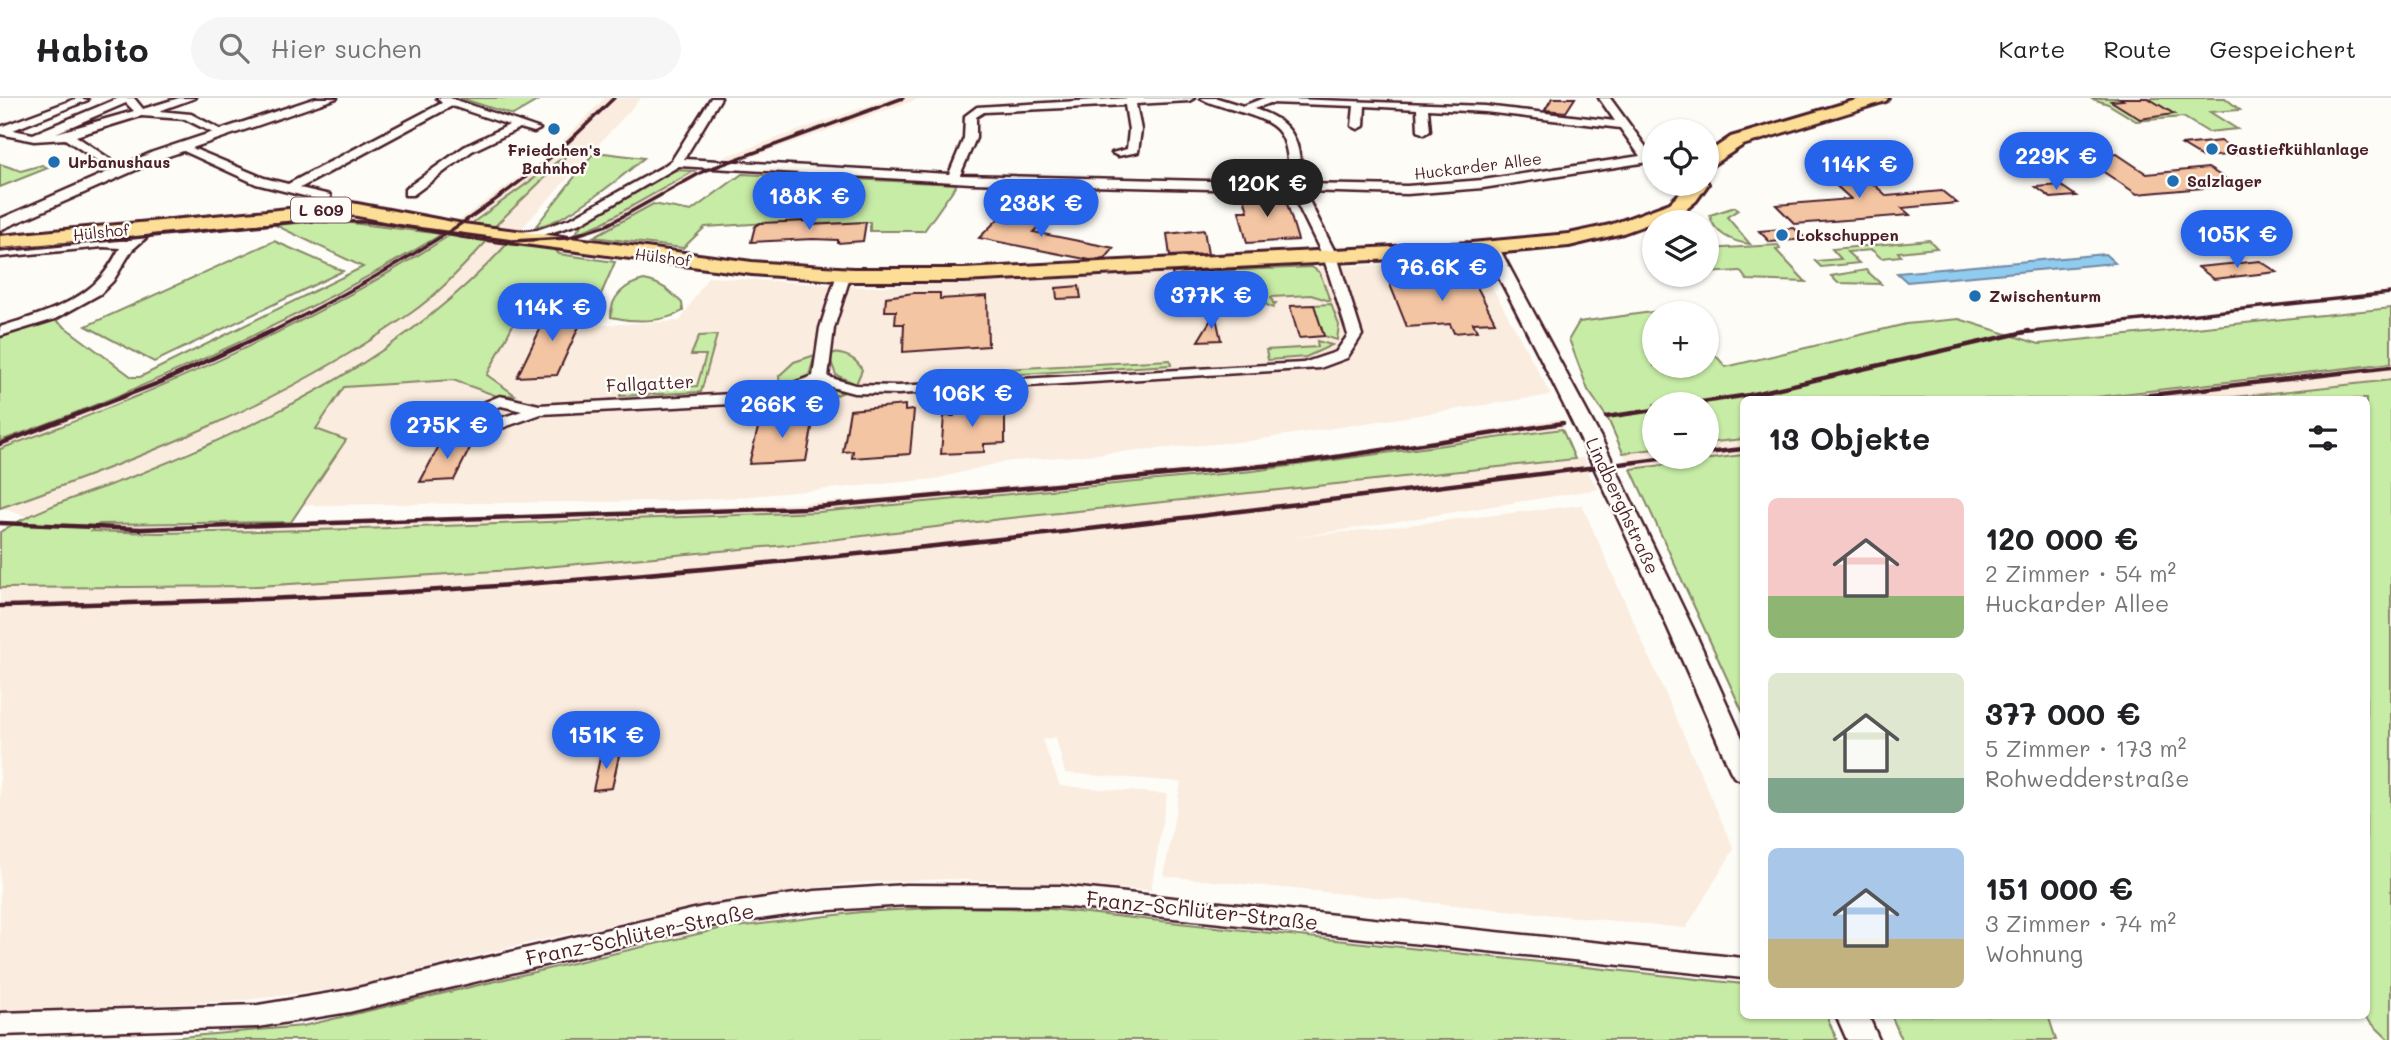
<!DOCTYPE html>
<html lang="de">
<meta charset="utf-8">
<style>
:root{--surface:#fff;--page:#f6f6f6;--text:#202124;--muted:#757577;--line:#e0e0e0;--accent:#2563eb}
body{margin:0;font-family:Mali,sans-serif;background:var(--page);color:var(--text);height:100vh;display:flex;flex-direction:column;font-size:26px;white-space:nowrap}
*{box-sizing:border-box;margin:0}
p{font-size:23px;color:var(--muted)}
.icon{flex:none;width:38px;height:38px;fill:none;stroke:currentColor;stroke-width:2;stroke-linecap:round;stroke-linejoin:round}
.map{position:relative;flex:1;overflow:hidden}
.drawer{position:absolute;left:1740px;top:298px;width:630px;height:623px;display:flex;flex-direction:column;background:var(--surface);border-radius:10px;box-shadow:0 2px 5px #0004}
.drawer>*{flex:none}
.buttons{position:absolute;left:1642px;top:21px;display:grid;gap:14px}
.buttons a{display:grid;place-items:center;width:77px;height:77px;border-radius:50%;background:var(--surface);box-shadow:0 2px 5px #0004;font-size:35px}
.price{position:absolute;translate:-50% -60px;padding:0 16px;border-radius:24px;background:var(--accent);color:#fff;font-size:23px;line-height:46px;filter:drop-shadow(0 2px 4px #0008)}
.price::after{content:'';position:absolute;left:50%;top:42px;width:21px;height:16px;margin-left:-10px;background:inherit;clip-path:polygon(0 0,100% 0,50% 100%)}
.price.selected{background:#222;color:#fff}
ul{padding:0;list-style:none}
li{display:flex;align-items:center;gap:21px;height:175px;padding:0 28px}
li span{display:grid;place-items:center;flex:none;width:196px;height:140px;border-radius:10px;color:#555}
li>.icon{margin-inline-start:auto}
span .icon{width:84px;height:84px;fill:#fffc;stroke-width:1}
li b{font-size:30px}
h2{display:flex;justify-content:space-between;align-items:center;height:84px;padding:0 28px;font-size:30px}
header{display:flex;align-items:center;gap:42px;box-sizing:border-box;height:98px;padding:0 35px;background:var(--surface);border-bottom:2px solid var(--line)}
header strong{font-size:33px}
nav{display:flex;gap:38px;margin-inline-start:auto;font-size:24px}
.search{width:490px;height:63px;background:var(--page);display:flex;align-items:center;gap:18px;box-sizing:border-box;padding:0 24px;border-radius:38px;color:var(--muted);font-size:26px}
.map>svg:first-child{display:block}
.built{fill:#faecde}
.green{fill:#c7eca6;stroke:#888668;stroke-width:2}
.water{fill:#8fccef;stroke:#7387a1;stroke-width:2}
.building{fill:#f4c5a3;stroke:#4a1f2b;stroke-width:2}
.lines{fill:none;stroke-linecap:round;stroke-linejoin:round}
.street-casing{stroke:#4a1f2b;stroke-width:5}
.secondary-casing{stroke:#4a1f2b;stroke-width:5}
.primary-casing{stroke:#4a1f2b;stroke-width:6}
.street{fill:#fdfcf7;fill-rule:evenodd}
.secondary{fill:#fdfcf7;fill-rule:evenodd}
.primary{fill:#fdde96;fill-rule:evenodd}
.rail-far1{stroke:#4a1f2b;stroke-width:3.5}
.rail{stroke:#4a1f2b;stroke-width:4.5}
.poi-dot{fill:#1f6fb2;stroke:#fdfcf7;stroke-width:2.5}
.labels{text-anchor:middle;stroke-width:5;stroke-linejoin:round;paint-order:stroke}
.far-poi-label{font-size:16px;font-weight:bold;fill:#4a1f2b;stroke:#fdfcf7;text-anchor:start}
.far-street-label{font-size:16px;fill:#4a1f2b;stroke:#fdfcf7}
.shield{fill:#fdfcf7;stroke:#806168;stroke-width:2}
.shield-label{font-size:16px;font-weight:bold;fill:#4a1f2b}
.street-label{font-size:18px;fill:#4a1f2b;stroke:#fdfcf7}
.near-street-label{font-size:21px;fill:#4a1f2b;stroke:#fdfcf7}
</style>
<header>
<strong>Habito</strong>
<div class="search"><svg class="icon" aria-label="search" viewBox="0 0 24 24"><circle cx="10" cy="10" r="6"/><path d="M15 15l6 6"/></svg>Hier suchen</div>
<nav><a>Karte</a><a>Route</a><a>Gespeichert</a></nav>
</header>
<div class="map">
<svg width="2391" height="942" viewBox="0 0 2391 942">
<rect width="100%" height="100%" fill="#fdfcf7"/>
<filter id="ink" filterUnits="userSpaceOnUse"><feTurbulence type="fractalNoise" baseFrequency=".0143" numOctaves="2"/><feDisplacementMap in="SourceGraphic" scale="14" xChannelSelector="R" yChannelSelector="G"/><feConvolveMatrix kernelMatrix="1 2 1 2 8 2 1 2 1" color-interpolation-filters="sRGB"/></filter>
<g filter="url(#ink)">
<g class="built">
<path d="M605,0H641L520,132L492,131L564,60L468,128L455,125L545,61Z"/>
<path d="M890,0H921L736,64L724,59Z"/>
<path d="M694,73L706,74L616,125L576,139L575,136L600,126Z"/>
<path d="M328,118L387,122L515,144L495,142L507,146L473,184L430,220L337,282L275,315L142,374L61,406L25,418L1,410L148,355L284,290L412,214L488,143L450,137L352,195L268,239L79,322L0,351V343L116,299L264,233L441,136L351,125L308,124L149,139L158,134Z"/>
<path d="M1472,163L1479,165L1551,297L1248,343L1002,364L935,381L740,399L670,403L303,407L346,342L316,331L344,289L453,282L497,298L514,297L487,278L521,211L596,208L587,228L680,223L708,179L860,189Z"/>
<path d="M2391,265V282L2217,301H2079Z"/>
<path d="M1559,321L1565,328L1562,331L1355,361L818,414L361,431L96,433L103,426L187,427L578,416L843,403L1322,359Z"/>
<path d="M1743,341V357L1631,371L1623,355L1654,351V359H1706V345Z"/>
<path d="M1584,360L1590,373L1587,374L1599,391L1292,440L1582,407L1734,751L1686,830L1164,778L1181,684L1065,675L1056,639L1042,642L1060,688L1167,696L1151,792L948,781L851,785L711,805L519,847L353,889L237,903L0,914V490L258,488L512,472L797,446L1001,421Z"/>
</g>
<g class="green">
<path d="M460,0H542L513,17Z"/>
<path d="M2090,0H2225L2240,12L2210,14L2237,31L2208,34L2183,19L2136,23L2108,6Z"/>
<path d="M604,55L644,60C623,78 561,128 536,128L592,57Z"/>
<path d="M566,59L492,131L468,128L561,61Z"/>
<path d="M0,66L21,73L42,67L48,70L0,89Z"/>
<path d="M675,72L694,73L600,126L575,136L585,122Z"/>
<path d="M742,76L957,86L924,133H870V124L815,126V122L705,129L683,150L593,139L653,106L691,113Z"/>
<path d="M1735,109L1738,112L1727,119L1750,146C1732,144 1713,135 1710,117Z"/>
<path d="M308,124L351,125L442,136C302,220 153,288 0,343V234L50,218L132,279H140L363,169L275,127Z"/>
<path d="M450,137L488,142C464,167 440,195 411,215C287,303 143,360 0,410V351C156,295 311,227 450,137Z"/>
<path d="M1929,142L1937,150L1898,154L1901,158L1881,160L1872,152L1847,154L1859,165L1821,169L1815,163L1841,161L1832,151Z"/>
<path d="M274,143L343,173L154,264L86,228Z"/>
<path d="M507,146L553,149L559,156L615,164L596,208L521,211L487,277L515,297L497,298L453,282L344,289L316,331L346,342L291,424L99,426L92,433L158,435L361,431L818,414L1253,373L1562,331L1575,361L1001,421L797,446L512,472L258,488L0,490V434C43,407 94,394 142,375C276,320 409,254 507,146Z"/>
<path d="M1778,147L1780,151L1776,152L1806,184L1747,182L1740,173L1706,175V151Z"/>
<path d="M1312,169L1320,175L1330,203L1311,197L1271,199L1273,205H1276L1273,210L1265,206H1251L1256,211L1253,212L1245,207L1226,208L1218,173Z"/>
<path d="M1866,172L1881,186L1838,185L1831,178Z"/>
<path d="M644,182C661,185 670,193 682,205L683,213C663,225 632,224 611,219C610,198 626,186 644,182Z"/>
<path d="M1331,206L1339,227L1337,242L1324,238L1314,207Z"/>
<path d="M2391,210V265L2079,301H1743V341L1706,345V306H1654V351L1623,355L1608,321L1588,292L1569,241L1579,224L1666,212L1667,215H1654V268H1706V247L1726,269L1906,226L1959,221L2039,246Z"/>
<path d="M717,237L701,294L620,298L624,287H628L627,292L697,288L706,257H691L699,238Z"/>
<path d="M1317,243L1332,247L1306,259L1268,262L1266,252L1318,249Z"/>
<path d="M828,255C842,255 856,258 862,272L856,286L836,277Z"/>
<path d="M815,257L809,277L780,290L779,278L794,264Z"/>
<path d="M1170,262L1171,267L1005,277V271Z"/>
<path d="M2391,282V942H2389L2363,917H2366V301H2217Z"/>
<path d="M815,289L844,294C826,302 806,305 787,297Z"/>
<path d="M1743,357V615L1631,371Z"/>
<path d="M947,809L1050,811L1743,886V917H1826L1837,942H147L303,928L719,831L861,814Z"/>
<path d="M1891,917H2048L2056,942H1902Z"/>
</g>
<path class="water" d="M2105,156L2115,165L1907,184L1897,175Z"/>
<g class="building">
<path d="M1552,0H1575L1566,14L1545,12Z"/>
<path d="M2120,0H2148L2174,16L2140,21L2111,3L2123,2Z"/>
<path d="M2221,43L2241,56L2202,59L2182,47Z"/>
<path d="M1838,55L1887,98L1942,93L1957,105L1902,110L1910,117L1795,126L1776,107L1851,101L1830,82L1849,81L1822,57Z"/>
<path d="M2117,56L2147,76L2208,70L2236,87L2137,96L2081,59Z"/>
<path d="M2060,87L2076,98L2051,100L2036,89Z"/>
<path d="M1277,95L1286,102L1298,142L1247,145L1239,113H1248L1243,97Z"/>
<path d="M1002,117L1044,124L1033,134L1114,150L1105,161L1090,162L979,140Z"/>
<path d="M808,123L810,127L866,124L863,143L838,145V142L813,141L751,144L755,128L760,125Z"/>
<path d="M1794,130L1806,141L1770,144L1759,133Z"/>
<path d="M1204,132L1208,156L1170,158L1167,136Z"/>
<path d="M2260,163L2277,174L2214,181L2198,169Z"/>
<path d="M1211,173L1214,188H1219L1223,202L1172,205L1170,190H1175L1172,175Z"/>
<path d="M1472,179L1495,224L1473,225L1477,233L1454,235L1450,226L1407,229L1389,184Z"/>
<path d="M1079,188L1081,200L1057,201L1056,190Z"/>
<path d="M914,195H940V201L987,198L988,248L903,254L904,226H895L896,213H885L886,199Z"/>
<path d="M1314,207L1324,238L1299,240L1290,208Z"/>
<path d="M587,211L557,277L517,279L549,213Z"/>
<path d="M1215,215L1221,242L1198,243Z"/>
<path d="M985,302V316L1005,315V345L984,346V354L941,356L944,318H954L955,304Z"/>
<path d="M905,307V313L914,312L910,356L852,360L853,353L843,354L850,312Z"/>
<path d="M787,314L785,320L814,319L806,363L749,366L760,322L768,321L772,315Z"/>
<path d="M474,342L454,382L420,384L441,344Z"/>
<path d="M620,653L612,690L593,692L601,655Z"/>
</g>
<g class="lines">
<defs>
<g id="street">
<path d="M78,0L88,2L13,32L33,36L119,0H134L143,11L179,0H195L159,13L191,16L227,35L217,37L185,21L141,18L76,38L123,70V76L119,77L65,41L34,43L0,36V29ZM126,5L134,13L56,35Z"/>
<path d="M437,0H450L540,31L534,34L520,30L472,53L413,97H405V91L464,49L509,27L452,8L300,90L330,97L332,112L326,116L320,112V102L256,86L175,49L185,47L264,80L288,86L442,5Z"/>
<path d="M711,0H721L684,61L949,76L964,40L965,18L977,9L1128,0H1194L1189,3L1136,6L1141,32L1138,54L1118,58L1112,55L1127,51L1129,32L1125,7L984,14L976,19V40L960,77L1290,85C1287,27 1280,26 1227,10C1218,7 1208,5 1201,0H1217L1243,8L1264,0L1485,8L1615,23L1599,0H1610L1651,56H1654V63L1483,90L1407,96L1304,93L1337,158L1362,237L1347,260L1320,270L898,296L854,295L820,286L784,298L750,305L541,316L499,331L476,328L468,320L478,307L500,298L539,307L750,295L776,291L813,278L820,230L837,176L844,172L851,176L834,230L828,279L855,287L898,288L1303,265L1336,254L1348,237L1323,158L1291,93L971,85L679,68L581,125L537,139L512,141V135L537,132L572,120L664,68L672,62ZM1270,5L1354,8L1352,28L1358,31L1364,28L1365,8L1417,11L1418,33L1424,36L1430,33L1428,11L1485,14L1620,30L1640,58L1483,82L1407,88L1302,86C1300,46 1297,24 1254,11ZM501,308L522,313L498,321L484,319L488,313Z"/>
<path d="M152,124L156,125V131L132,152L113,183L100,196L55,221L0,238V229C34,218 78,207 102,178C109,170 115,159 120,150L103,149L0,159V151L103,141L127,143Z"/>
<path d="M906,787L1060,788L1743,860V880L1060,808L906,807L815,813L703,829L349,914L258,929L0,937V915L258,907L349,892L703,809L815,793Z"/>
</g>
<g id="secondary">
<path d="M316,0H337L163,60L0,132V121L153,54Z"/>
<path d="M1491,145L1499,150L1602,342L1697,539L1743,642V683L1734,679L1730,672C1654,495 1575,320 1483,150Z"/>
<path d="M1836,917H1868L1879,942H1847Z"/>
</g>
<g id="primary">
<path d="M1863,0H1888L1886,3L1743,47L1706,71V56L1731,39Z"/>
<path d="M1706,83L1708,86L1696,103L1684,113L1623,135L1569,148L1471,157L964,183H853L752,176L463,138L352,117L0,150V138L352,105L463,126L752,164L853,171H964L1471,145L1569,136L1610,127L1670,105L1690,86Z"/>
</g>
</defs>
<use href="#street" class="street-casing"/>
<use href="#secondary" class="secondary-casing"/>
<use href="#primary" class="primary-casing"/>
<use href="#street" class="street"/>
<use href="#secondary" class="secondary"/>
<use href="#primary" class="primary"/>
<g class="rail-far1">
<path d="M0,153L305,123L370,124L512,143L567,140L607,127L704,73L903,0"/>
<path d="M269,235C369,185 465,130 551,59C573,41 593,20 614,0"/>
<path d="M2021,235L2391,195"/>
</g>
<g class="rail">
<path d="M2117,301L2391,269"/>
<path d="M1688,306L1749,297L2029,233"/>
<path d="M1606,319L1654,312"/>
<path d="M0,346L161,284L272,233"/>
<path d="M1706,355L1743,351"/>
<path d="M0,425L141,431L806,410L1295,365L1563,325"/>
<path d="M0,508C141,505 282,502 423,493C842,466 1259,411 1676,359"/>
</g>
</g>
</g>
<g class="poi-dot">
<circle cx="554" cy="31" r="7"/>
<circle cx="2212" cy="51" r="7"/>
<circle cx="54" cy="64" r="7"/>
<circle cx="2173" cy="83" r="7"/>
<circle cx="1782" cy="137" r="7"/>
<circle cx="1975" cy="198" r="7"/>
</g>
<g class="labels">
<g class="far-poi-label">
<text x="2226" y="57">Gastiefkühlanlage</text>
<text x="554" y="58" text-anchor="middle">Friedchen's<tspan x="554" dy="18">Bahnhof</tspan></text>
<text x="68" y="70">Urbanushaus</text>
<text x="2187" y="89">Salzlager</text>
<text x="1796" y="143">Lokschuppen</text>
<text x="1989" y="204">Zwischenturm</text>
</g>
<g class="far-street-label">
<text transform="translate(1478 68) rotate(-7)" y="6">Huckarder Allee</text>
<text transform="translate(101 134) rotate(-6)" y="6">Hülshof</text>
<text transform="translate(663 159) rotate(7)" y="6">Hülshof</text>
</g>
<rect class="shield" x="291" y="99.5" width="60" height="25" rx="5"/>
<g class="shield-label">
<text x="321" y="118">L 609</text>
</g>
<g class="street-label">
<text transform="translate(650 286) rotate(-3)" y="6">Fallgatter</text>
<text transform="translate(1622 408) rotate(65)" y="6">Lindberghstraße</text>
</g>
<g class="near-street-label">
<text transform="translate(1202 813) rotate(6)" y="7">Franz-Schlüter-Straße</text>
<text transform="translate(640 837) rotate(-12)" y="7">Franz-Schlüter-Straße</text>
</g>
</g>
</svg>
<div class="buttons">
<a><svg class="icon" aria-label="locate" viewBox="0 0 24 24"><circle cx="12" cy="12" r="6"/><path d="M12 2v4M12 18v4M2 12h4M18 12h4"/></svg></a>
<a><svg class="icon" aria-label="layers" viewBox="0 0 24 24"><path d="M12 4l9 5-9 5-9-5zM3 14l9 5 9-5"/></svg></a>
<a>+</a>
<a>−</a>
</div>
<b class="price" style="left:2056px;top:94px">229K €</b>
<b class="price" style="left:1859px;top:102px">114K €</b>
<b class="price selected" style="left:1267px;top:121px">120K €</b>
<b class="price" style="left:809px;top:134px">188K €</b>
<b class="price" style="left:1041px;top:141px">238K €</b>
<b class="price" style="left:2237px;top:172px">105K €</b>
<b class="price" style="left:1442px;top:205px">76.6K €</b>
<b class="price" style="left:1211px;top:233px">377K €</b>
<b class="price" style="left:552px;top:245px">114K €</b>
<b class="price" style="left:972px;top:331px">106K €</b>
<b class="price" style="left:782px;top:342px">266K €</b>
<b class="price" style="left:447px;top:363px">275K €</b>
<b class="price" style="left:606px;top:673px">151K €</b>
<section class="drawer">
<h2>13 Objekte<svg class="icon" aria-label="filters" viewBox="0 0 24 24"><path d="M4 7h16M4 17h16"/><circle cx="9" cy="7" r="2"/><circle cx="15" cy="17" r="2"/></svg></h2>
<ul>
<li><span style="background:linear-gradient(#f6c9c9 70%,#8fb573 0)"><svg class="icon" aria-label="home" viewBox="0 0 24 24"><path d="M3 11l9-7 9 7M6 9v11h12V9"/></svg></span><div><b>120 000 €</b><p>2 Zimmer · 54 m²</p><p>Huckarder Allee</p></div></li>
<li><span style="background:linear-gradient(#dfe7d0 75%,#7fa58c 0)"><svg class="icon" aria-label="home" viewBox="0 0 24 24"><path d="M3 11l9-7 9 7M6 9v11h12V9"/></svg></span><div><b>377 000 €</b><p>5 Zimmer · 173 m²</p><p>Rohwedderstraße</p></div></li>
<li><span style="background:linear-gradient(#a9c7e8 65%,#c2b280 0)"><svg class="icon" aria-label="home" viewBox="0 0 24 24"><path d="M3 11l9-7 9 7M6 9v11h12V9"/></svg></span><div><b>151 000 €</b><p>3 Zimmer · 74 m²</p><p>Wohnung</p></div></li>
</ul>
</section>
</div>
